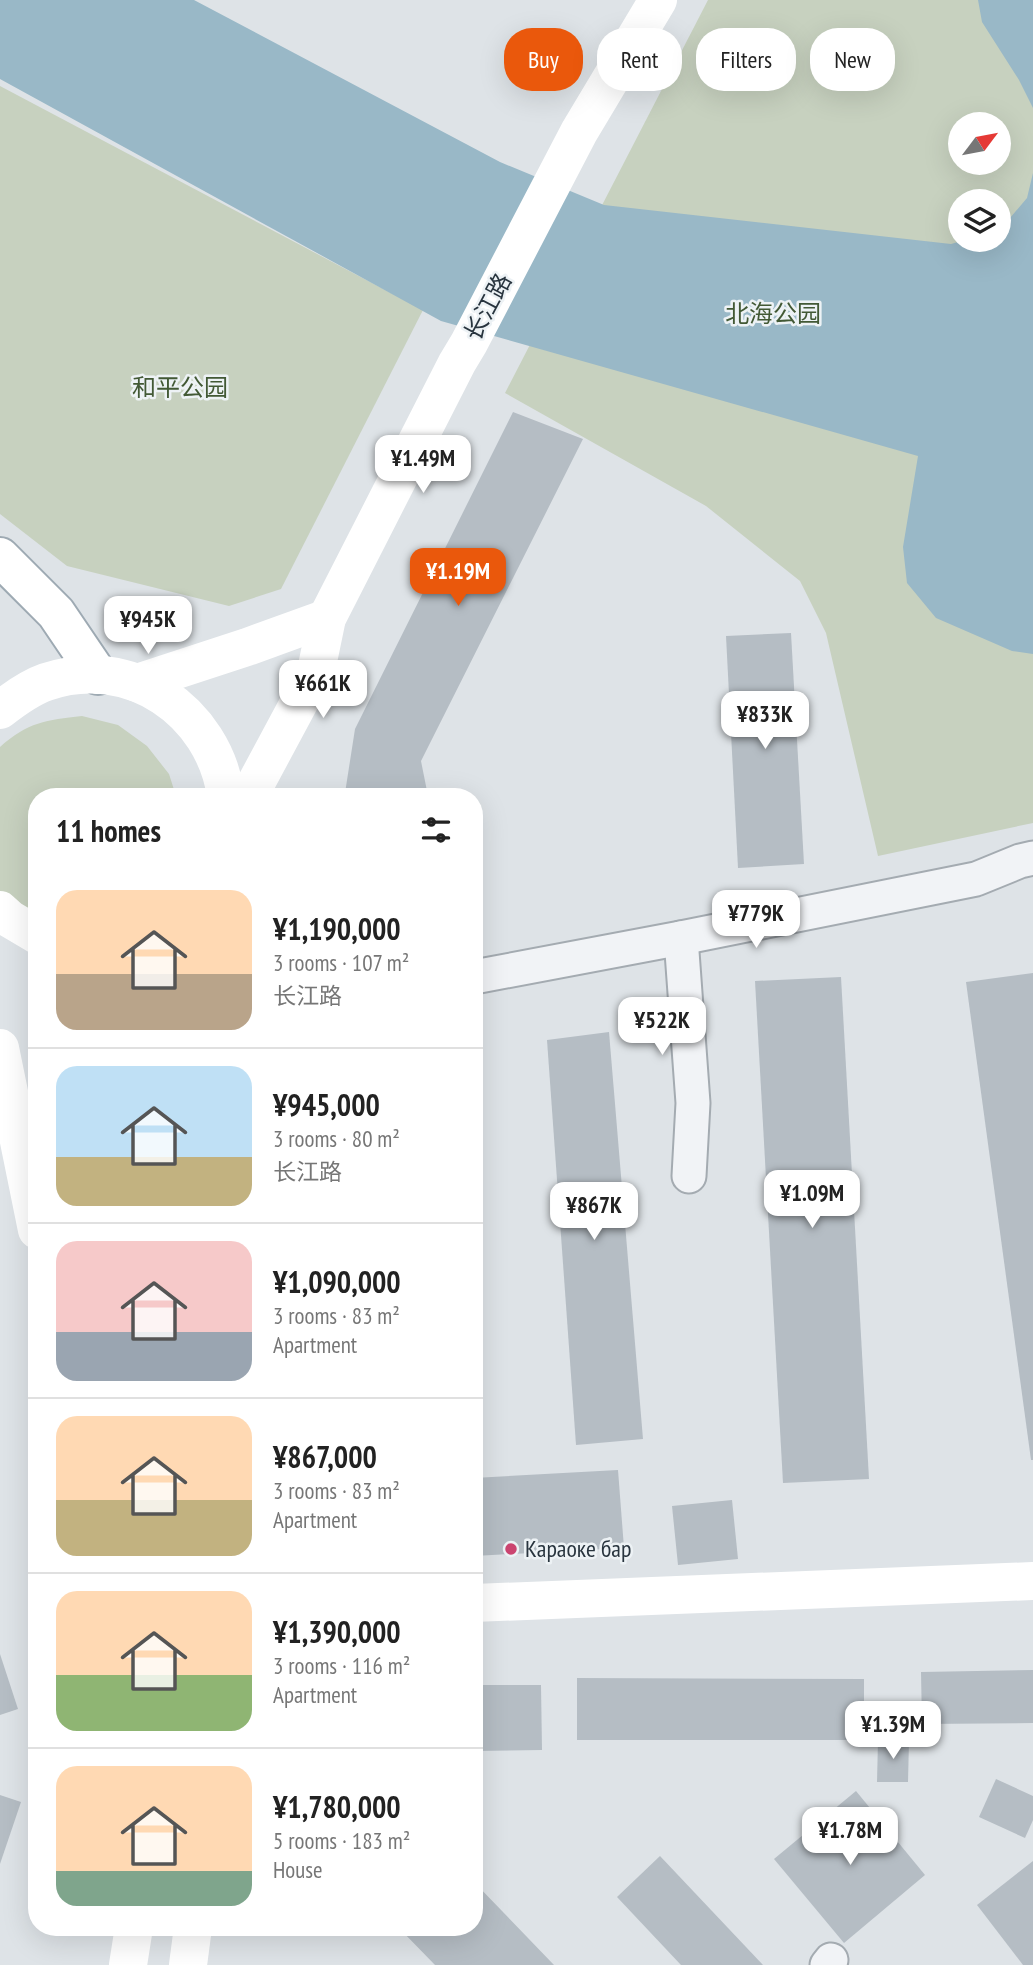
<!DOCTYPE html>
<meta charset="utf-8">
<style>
:root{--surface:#fff;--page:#f2f2f2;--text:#222;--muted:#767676;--line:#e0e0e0;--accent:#ea580c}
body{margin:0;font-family:"PT Sans Narrow","Noto Sans SC",sans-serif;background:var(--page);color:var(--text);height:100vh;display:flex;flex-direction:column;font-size:26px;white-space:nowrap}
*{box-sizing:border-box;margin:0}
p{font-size:23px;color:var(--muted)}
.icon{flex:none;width:38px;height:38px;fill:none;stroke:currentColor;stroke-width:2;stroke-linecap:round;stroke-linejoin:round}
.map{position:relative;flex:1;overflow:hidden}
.details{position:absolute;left:28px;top:788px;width:455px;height:1148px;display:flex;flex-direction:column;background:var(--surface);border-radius:28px;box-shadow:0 7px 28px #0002}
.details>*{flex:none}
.guide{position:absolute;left:504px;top:28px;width:424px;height:63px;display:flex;gap:14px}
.needle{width:46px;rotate:58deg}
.buttons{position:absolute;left:948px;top:112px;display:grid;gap:14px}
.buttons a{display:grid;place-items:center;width:63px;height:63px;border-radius:50%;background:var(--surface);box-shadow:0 7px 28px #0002;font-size:35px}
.price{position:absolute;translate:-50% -60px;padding:0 16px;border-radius:14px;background:#fff;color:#222;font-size:23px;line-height:46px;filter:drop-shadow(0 2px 4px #0008)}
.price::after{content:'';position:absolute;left:50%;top:42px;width:21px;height:16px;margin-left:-10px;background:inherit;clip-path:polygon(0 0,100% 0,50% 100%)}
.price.current{background:var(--accent);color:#fff}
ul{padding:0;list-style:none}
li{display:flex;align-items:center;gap:21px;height:175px;padding:0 28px}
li+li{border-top:2px solid var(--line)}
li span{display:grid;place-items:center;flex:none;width:196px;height:140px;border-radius:21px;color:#555}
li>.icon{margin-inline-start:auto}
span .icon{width:84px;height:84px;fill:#fffc;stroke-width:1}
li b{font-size:30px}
h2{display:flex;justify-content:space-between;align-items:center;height:84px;padding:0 28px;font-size:30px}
.tag{padding:0 24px;border-radius:28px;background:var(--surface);box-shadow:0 7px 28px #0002;font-size:24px;line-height:63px}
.tag.current{background:var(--accent);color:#fff}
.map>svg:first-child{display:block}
.green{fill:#c7d1bf;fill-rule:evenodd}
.water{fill:#99b8c7}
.building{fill:#b5bdc4}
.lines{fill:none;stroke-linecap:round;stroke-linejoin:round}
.street-casing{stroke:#a4abb1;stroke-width:37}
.primary-casing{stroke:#9eaab3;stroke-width:42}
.street{stroke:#f1f3f6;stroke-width:33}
.secondary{stroke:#fff;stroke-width:38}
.primary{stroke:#fff;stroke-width:38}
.poi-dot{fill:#cb4470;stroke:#edf2f5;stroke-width:2.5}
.labels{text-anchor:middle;stroke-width:5;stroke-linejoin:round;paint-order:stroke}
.street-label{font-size:24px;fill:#28343e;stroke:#edf2f5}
.park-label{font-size:24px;fill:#425935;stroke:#edf2f5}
.poi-label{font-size:24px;fill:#28343e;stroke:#edf2f5;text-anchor:start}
</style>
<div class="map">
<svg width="1033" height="1965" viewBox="0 0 1033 1965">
<rect width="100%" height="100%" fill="#dee3e7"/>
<g class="green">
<path d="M708,0H1033V823L878,856L826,633L800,581L706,506L505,393ZM961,124H999V163H961ZM961,201H999V240H961Z"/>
<path d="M0,86L423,310L281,589L229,606L67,566L0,514Z"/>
<path d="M82,716L118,725L147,746L169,774L176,796H37V924L0,900V747C28,722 46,720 82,716Z"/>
</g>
<g class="water">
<path d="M0,0H194L500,162L604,205L951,244L965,240H999V231L1027,198L1033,173V654L1012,651L936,618L907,583L903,547L918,456L441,321L0,79Z"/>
<path d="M978,0H1033V108L1019,80L982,22Z"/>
</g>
<g class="building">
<path d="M513,412L583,439L421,761L428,796H347L345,793L355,729Z"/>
<path d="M791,633L804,864L738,868L726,636Z"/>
<path d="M1033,973V1460H1031L966,982Z"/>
<path d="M841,977L869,1479L783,1483L755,981Z"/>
<path d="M609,1032L643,1439L576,1445L547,1040Z"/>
<path d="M618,1470L624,1548L474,1556V1478Z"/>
<path d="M732,1500L738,1559L678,1565L672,1506Z"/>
<path d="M0,1654L18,1709L0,1715Z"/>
<path d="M1033,1670V1723L922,1724L921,1672Z"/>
<path d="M577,1678L864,1679V1740H577Z"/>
<path d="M474,1685H541L542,1750L474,1751Z"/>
<path d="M878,1741H909L908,1782H877Z"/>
<path d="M996,1779L1033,1796V1820L1025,1838L979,1817Z"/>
<path d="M856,1791L925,1875L844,1943L774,1859Z"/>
<path d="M0,1795L21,1802L0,1864Z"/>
<path d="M660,1856L763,1965H681L617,1897Z"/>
<path d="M1033,1861V1965H1023L977,1905Z"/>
<path d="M474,1882L554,1965H435L398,1927H474Z"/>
</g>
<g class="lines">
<defs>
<g id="street">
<path d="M681,938L693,1103L689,1176"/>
<path d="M474,977L681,938L976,879L1020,861L1033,858"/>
<path d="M827,1965L831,1960"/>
</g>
<path id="primary" d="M0,557L56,613L98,675"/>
</defs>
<use href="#street" class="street-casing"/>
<use href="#primary" class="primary-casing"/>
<use href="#street" class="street"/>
<g class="secondary">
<path d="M137,683L247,647L327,618"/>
<path d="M0,710C14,699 29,688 46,682C130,653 214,711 226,796"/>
<path d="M249,796L316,671L327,618L457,363L469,343L579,132L658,0"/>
<path d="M0,910L10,919L37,935"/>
<path d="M0,1048L37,1230"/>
<path d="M474,1603L1033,1581"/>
<path d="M128,1965L134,1927"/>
<path d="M188,1965L193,1927"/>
</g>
<use href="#primary" class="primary"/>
</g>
<circle class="poi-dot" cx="511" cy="1549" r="7"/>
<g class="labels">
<g class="street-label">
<text transform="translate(488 307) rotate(-62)" y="8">长江路</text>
</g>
<g class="park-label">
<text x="773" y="322">北海公园</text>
<text x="180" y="396">和平公园</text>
</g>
<g class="poi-label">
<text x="525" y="1557">Караоке бар</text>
</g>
</g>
</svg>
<div class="buttons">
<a><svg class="needle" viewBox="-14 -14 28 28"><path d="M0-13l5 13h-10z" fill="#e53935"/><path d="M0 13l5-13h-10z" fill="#767676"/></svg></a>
<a><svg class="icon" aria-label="layers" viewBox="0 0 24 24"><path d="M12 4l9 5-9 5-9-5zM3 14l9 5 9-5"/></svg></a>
</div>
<b class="price" style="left:423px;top:495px">¥1.49M</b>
<b class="price current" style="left:458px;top:608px">¥1.19M</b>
<b class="price" style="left:148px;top:656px">¥945K</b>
<b class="price" style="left:323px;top:720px">¥661K</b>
<b class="price" style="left:765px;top:751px">¥833K</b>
<b class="price" style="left:756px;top:950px">¥779K</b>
<b class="price" style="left:662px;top:1057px">¥522K</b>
<b class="price" style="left:812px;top:1230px">¥1.09M</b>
<b class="price" style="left:594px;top:1242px">¥867K</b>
<b class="price" style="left:893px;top:1761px">¥1.39M</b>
<b class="price" style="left:850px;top:1867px">¥1.78M</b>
<div class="guide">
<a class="tag current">Buy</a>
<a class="tag">Rent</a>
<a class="tag">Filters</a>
<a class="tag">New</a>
</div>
<section class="details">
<h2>11 homes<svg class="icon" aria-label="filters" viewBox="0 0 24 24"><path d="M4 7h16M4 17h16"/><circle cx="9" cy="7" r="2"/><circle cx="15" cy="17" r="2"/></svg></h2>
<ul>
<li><span style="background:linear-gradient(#ffd9b3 60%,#b9a48a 0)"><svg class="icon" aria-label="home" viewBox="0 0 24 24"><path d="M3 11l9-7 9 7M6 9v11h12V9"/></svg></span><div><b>¥1,190,000</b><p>3 rooms · 107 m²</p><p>长江路</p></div></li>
<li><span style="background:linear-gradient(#bfe0f5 65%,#c2b280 0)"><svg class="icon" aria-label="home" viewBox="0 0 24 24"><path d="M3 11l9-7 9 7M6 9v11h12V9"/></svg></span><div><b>¥945,000</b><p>3 rooms · 80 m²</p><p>长江路</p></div></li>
<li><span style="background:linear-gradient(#f6c9c9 65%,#9aa5b1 0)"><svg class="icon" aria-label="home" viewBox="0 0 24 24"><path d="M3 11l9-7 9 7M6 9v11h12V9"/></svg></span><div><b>¥1,090,000</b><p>3 rooms · 83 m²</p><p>Apartment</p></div></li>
<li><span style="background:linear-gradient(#ffd9b3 60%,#c2b280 0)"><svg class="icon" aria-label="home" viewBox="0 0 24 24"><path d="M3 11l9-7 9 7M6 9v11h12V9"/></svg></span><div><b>¥867,000</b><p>3 rooms · 83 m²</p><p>Apartment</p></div></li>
<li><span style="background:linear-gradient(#ffd9b3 60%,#8fb573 0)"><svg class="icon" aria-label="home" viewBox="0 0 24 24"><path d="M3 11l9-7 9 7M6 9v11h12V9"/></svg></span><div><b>¥1,390,000</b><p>3 rooms · 116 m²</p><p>Apartment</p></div></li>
<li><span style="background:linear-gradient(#ffd9b3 75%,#7fa58c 0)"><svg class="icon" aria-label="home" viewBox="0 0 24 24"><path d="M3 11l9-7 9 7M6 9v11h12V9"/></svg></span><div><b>¥1,780,000</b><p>5 rooms · 183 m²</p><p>House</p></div></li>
</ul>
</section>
</div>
